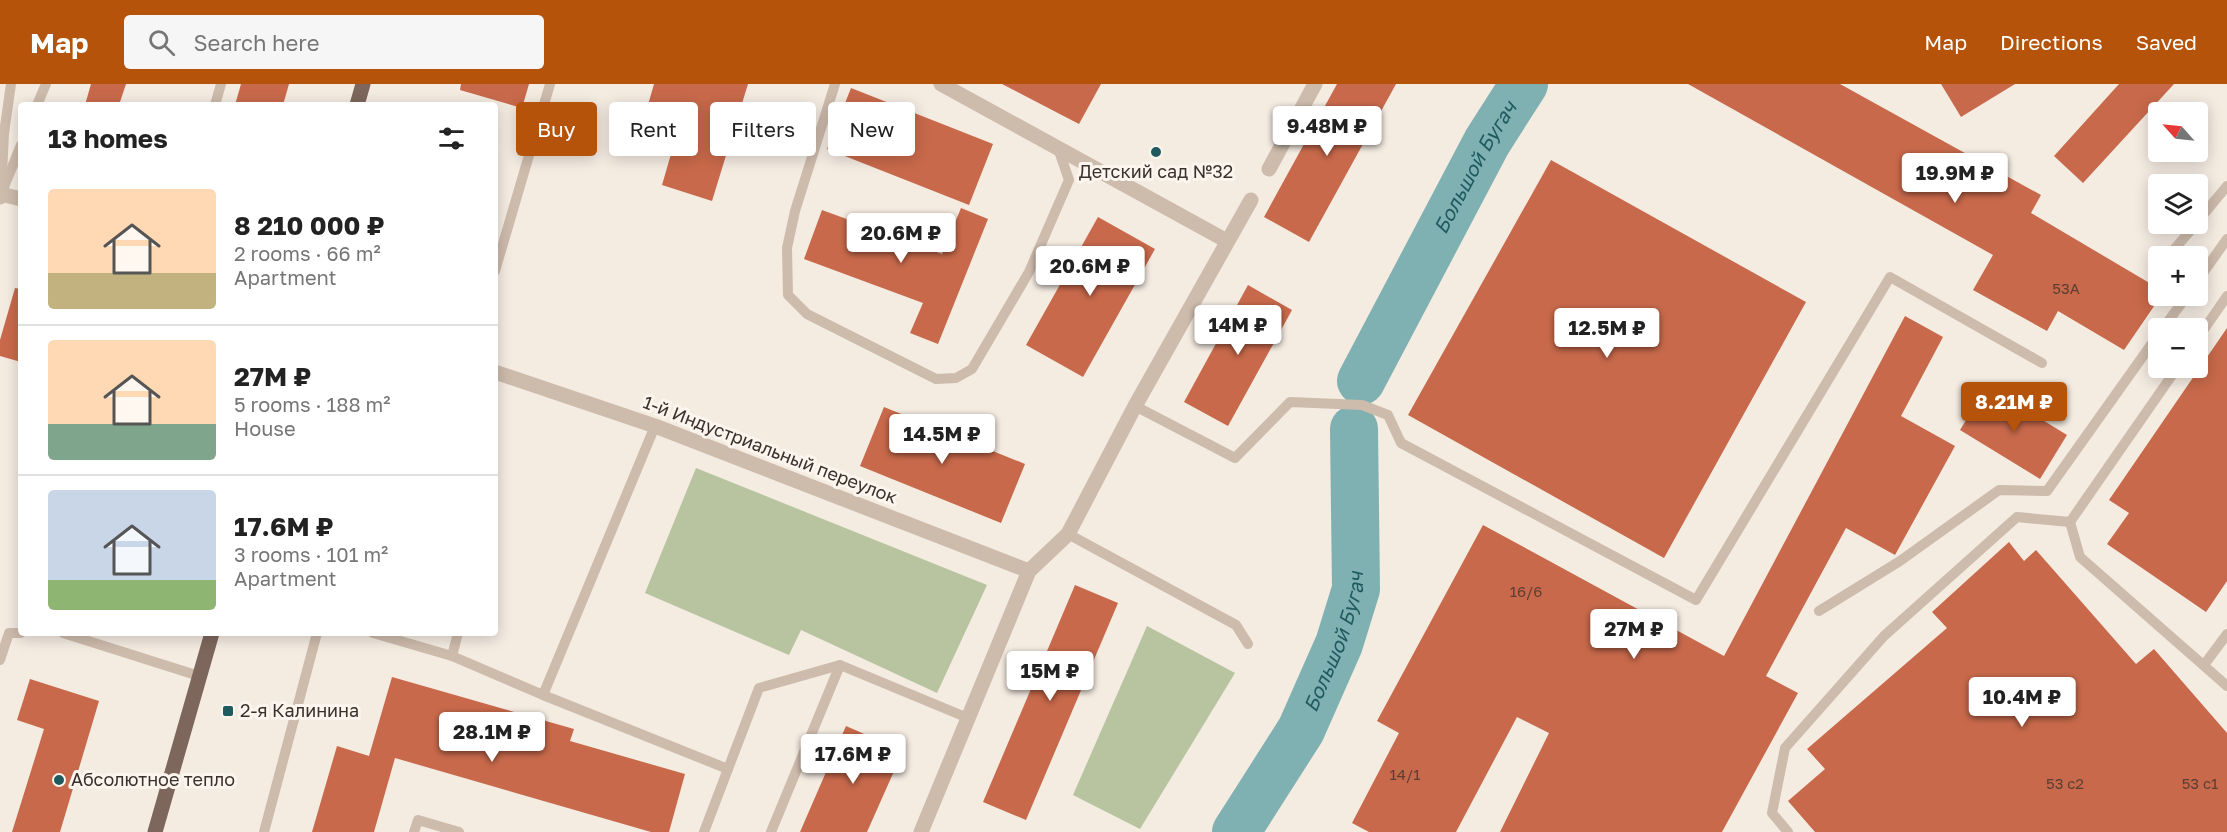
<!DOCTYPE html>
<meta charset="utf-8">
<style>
:root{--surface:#fff;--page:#f6f6f6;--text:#222;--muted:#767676;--line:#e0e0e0;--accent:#b45309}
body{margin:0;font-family:"Golos Text",sans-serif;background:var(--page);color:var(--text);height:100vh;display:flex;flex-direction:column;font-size:22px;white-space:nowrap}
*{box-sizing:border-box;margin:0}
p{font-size:20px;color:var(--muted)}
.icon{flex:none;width:33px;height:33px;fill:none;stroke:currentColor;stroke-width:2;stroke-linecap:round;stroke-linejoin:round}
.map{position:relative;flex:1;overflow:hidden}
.panel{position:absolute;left:18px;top:18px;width:480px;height:534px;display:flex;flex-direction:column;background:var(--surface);border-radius:6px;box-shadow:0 3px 15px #0003}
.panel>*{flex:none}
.guide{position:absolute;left:516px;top:18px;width:570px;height:54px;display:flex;gap:12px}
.needle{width:39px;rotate:297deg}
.buttons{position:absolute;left:2148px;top:18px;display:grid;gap:12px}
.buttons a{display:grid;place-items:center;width:60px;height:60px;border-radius:6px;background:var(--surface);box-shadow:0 3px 15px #0003;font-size:30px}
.price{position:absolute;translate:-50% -51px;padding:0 14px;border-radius:6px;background:#fff;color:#222;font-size:20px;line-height:39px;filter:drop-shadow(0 2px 3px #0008)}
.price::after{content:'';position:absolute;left:50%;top:36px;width:18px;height:14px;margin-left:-9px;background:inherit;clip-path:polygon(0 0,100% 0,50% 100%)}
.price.current{background:var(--accent);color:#fff}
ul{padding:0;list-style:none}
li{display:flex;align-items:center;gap:18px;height:150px;padding:0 30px}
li+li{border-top:2px solid var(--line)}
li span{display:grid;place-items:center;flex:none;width:168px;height:120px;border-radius:6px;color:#555}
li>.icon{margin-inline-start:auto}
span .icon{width:72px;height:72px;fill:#fffc;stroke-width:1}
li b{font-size:26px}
h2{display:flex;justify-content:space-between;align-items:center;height:72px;padding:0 30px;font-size:26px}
.chip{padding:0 21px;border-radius:6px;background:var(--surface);box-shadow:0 3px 15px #0003;font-size:21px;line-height:54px}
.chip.current{background:var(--accent);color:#fff}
header{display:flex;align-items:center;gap:36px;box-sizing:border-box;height:84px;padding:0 30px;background:var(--accent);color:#fff}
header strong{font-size:28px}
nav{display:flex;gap:33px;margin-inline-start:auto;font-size:21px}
.search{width:420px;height:54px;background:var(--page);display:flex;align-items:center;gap:15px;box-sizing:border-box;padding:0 21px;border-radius:6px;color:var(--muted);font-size:22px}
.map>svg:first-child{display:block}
.green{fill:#b8c4a0}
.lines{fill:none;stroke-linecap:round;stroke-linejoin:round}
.river{stroke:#7fb0b2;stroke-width:48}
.building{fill:#c8694b}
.service{stroke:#cdbbac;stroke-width:10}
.minor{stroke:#cdbbac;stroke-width:15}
.primary{stroke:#7d675c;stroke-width:15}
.poi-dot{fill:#1f5a5e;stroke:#fbf5ee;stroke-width:2}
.labels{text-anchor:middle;stroke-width:6;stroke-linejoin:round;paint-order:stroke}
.number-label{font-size:15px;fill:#5e3e33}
.poi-label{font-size:18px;fill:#3b302b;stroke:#fbf5ee;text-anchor:start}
.street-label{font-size:18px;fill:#3b302b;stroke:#fbf5ee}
.water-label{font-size:20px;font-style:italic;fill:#1f5a5e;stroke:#fbf5ee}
</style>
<header>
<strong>Map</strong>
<div class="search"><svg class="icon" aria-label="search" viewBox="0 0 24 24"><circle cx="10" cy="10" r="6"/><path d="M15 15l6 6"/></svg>Search here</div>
<nav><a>Map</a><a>Directions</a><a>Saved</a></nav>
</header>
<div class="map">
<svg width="2227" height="748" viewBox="0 0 2227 748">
<rect width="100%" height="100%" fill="#f4ebe1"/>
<g class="green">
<path d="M696,384L987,501L937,609L801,546L789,571L645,509Z"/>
<path d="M1147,542L1235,589L1140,745L1073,711Z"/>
</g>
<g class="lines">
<g class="river">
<path id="s1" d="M1361,297L1487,58L1524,0"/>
<path id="s2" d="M1236,748L1301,646L1339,560L1356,505L1354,345"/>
</g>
</g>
<g class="building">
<path d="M91,0H126L119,21H85Z"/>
<path d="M241,0H289L283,21H235Z"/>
<path d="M461,0H529L522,24L460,6Z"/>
<path d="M654,0H748L712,117L662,101L671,70L637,59Z"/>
<path d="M1002,0H1101L1079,40Z"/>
<path d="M1337,0H1396L1309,158L1264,133Z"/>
<path d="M1688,0H1840L2041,111L2031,129L2158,204V212H2161L2124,266L2058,227L2047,247L1973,206L1993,171Z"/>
<path d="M1941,0H2015L1961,33Z"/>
<path d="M2119,0H2174L2083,99L2054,72Z"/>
<path d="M851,4L993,60L969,121L827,65Z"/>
<path d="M1551,76L1806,218L1664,474L1408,331Z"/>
<path d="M961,124L988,135L938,260L910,249L923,219L804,175L822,126L942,170Z"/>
<path d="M1098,133L1155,165L1083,293L1026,261Z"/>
<path d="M1248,201L1292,226L1228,342L1184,318Z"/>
<path d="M15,204L21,205V278L0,272V256Z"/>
<path d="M1905,232L1943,253L1901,332L1955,362L1895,471L1846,444L1766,592L1798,609L1722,748H1500L1549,649L1517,633L1456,748H1369L1352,739L1399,649L1377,637L1483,441L1724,572Z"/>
<path d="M2227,244V497L2206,528L2107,460L2129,429L2109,416Z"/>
<path d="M1987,302L2067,351L2040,395L1960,346Z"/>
<path d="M884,323L1025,380L1001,439L860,382Z"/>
<path d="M2009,458L2024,477L2036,466L2136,580L2154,565L2227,649V748H1815L1788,717L1825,685L1807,665L1947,544L1932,528Z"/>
<path d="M1075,501L1118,519L1026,736L983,718Z"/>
<path d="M392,593L574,645L570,657L685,690L669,748H651L395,674L374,748H312L337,662L369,672Z"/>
<path d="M30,595L99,617L60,748H12L44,645L17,636Z"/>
<path d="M846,642L903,667L867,748H800Z"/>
</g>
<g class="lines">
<g class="service">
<path d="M835,0L795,127L787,164L788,211L807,230L936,295L956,294L972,285L1029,188L1069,96L1058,64"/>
<path d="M37,21L46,0"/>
<path d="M215,21L221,0"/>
<path d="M4,103L21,61"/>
<path d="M1,110L4,49L11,0"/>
<path d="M2198,137L2227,102"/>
<path d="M2161,172L2171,169L2196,140"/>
<path d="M495,187L550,0"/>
<path d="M2198,196L2227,155"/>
<path d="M2163,244L2187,212"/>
<path d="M2198,254L2227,212"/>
<path d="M2177,284L2070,438L2080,473L2227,602"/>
<path d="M1135,322L1235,374L1290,318L1362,321L1388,331L1401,359L1696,516L1890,193L2042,279"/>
<path d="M1068,450L1236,541L1248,560"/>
<path d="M1819,527L1900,477L1999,406L2047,407L2158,251"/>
<path d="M63,549L199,592"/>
<path d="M373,549L452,572L543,611L728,685L704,748"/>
<path d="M452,572L458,549"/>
<path d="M0,576L9,549H21"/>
<path d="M2204,581L2227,550"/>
<path d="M543,611L655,342"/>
<path d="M728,685L759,604L840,581"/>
<path d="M264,748L317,549"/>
<path d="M414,748L418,736L459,748"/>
<path d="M771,748L840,581L968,634"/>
<path d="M1788,748L1772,729L1785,664L1884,552L2017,433L2070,438"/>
</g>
<g class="minor">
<path d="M941,0L1227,157"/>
<path d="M1269,85L1315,0"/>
<path d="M0,113L1,110L21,115"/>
<path d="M495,288L655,342L1029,487"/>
<path d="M921,748L1029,487L1068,450L1135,322L1251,116"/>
</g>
<g class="primary">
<path d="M357,21L363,0"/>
<path d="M155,748L212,549"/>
</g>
</g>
<g class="poi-dot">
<circle cx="1156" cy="68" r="6"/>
<rect x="222" y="621" width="12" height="12" rx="3"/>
<circle cx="59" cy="696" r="6"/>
</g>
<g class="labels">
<g class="number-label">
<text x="2066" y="210">53А</text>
<text x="1526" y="513">16/6</text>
<text x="1405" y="696">14/1</text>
<text x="2065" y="705">53 с2</text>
<text x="2200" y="705">53 с1</text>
</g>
<g class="poi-label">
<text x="1156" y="94" text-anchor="middle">Детский сад №32</text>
<text x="240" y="633">2-я Калинина</text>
<text x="71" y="702">Абсолютное тепло</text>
</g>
<g class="street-label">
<text transform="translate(770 366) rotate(21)" y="6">1-й Индустриальный переулок</text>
</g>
<g class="water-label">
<text dy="7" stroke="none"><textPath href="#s1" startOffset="242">Большой Бугач</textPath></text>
<text dy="7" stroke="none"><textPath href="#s2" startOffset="216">Большой Бугач</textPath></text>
</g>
</g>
</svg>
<div class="buttons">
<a><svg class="needle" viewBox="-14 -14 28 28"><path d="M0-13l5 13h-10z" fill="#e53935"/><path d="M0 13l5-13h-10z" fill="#767676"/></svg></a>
<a><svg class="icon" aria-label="layers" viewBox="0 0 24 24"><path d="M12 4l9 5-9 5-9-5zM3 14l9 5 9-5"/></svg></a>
<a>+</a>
<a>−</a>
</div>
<b class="price" style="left:1327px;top:73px">9.48M ₽</b>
<b class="price" style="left:1955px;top:120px">19.9M ₽</b>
<b class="price" style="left:901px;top:180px">20.6M ₽</b>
<b class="price" style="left:1090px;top:213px">20.6M ₽</b>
<b class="price" style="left:1238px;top:272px">14M ₽</b>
<b class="price" style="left:1607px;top:275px">12.5M ₽</b>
<b class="price current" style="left:2014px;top:349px">8.21M ₽</b>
<b class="price" style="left:942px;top:381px">14.5M ₽</b>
<b class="price" style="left:1634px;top:576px">27M ₽</b>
<b class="price" style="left:1050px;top:618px">15M ₽</b>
<b class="price" style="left:2022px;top:644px">10.4M ₽</b>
<b class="price" style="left:492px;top:679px">28.1M ₽</b>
<b class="price" style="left:853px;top:701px">17.6M ₽</b>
<div class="guide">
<a class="chip current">Buy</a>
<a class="chip">Rent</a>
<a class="chip">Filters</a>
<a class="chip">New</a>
</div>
<section class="panel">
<h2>13 homes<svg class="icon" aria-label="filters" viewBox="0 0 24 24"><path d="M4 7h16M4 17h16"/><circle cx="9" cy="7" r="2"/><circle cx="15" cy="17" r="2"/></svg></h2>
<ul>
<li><span style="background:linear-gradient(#ffd9b3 70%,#c2b280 0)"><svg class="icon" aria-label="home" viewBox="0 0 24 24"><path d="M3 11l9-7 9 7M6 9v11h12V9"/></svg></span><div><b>8 210 000 ₽</b><p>2 rooms · 66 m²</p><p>Apartment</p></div></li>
<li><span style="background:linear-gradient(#ffd9b3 70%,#7fa58c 0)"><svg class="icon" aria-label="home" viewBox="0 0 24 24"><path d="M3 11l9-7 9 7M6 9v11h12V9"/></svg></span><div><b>27M ₽</b><p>5 rooms · 188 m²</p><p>House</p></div></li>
<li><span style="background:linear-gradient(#c9d6e8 75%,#8fb573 0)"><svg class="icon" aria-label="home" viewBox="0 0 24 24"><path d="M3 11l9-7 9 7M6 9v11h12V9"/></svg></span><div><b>17.6M ₽</b><p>3 rooms · 101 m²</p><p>Apartment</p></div></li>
</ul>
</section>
</div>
